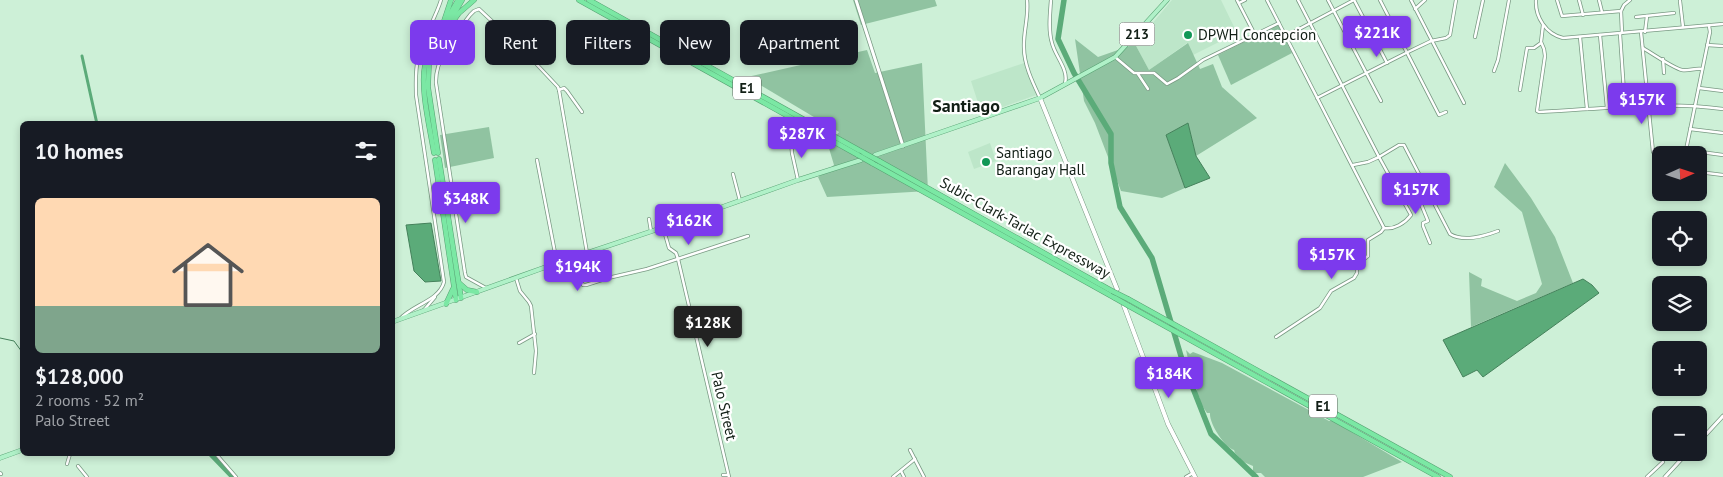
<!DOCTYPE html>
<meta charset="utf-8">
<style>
:root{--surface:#171b24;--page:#242831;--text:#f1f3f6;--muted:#9ea1a6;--line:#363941;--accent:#7c3aed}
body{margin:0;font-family:"PT Sans",sans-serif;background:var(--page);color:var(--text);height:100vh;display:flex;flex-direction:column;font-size:19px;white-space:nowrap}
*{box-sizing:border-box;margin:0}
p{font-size:16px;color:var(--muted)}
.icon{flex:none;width:28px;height:28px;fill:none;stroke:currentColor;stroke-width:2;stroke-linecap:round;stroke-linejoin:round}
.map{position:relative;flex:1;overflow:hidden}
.sheet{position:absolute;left:20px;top:121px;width:375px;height:335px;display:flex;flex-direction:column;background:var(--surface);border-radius:8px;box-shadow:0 2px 8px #0003}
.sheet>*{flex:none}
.top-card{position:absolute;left:410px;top:20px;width:475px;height:45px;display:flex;gap:10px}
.needle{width:32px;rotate:87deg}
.fabs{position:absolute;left:1652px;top:146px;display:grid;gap:10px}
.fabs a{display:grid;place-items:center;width:55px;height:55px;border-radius:8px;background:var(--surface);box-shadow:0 2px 8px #0003;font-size:25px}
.price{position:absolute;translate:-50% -42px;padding:0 11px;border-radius:5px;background:var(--accent);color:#fff;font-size:16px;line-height:32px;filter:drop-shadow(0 1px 2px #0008)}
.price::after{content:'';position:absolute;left:50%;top:30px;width:15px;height:11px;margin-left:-8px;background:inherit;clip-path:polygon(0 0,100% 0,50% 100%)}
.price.on{background:#222;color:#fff}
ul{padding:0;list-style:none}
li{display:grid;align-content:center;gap:10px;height:265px;padding:0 15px}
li+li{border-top:1px solid var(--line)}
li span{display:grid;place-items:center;height:155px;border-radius:8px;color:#555}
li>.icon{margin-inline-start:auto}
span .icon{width:90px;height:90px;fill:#fffc;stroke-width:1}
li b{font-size:21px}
h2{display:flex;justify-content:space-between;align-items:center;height:60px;padding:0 15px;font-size:21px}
.chip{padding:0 18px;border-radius:8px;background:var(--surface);box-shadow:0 2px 8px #0003;font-size:18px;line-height:45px}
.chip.on{background:var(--accent);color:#fff}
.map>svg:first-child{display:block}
.built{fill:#bde6c9}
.green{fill:#90c3a1}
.water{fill:#5bab79;stroke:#45815b}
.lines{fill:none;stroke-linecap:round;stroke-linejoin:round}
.stream{stroke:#45815b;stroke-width:1}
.canal{stroke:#5bab79;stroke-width:3}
.river{stroke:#5bab79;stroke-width:5.5}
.minor-casing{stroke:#799983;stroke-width:4}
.tertiary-casing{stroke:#799983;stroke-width:4.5}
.secondary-casing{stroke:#799983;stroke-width:5}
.primary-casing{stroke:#56a172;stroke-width:5}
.motorway-casing{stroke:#56a172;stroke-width:5.5}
.minor{stroke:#fff;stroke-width:2.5}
.tertiary{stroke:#fff;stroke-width:3}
.secondary{stroke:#fff;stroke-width:4}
.primary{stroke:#b0f1c8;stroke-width:4}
.motorway{stroke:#7be8a4;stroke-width:4.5}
.motorway-bridge-casing{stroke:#56a172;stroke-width:5.5;stroke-linecap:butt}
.motorway-bridge{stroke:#7be8a4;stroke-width:4.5}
.poi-dot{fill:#119756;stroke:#fff;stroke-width:2}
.labels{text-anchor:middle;stroke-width:4.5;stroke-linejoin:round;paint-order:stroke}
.shield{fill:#fff;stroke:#58625b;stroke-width:1}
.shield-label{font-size:14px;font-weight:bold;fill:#111e15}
.poi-label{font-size:15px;fill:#111e15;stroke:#fff;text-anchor:start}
.street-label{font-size:15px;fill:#111e15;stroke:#fff}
.quarter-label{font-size:18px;font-weight:bold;fill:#111e15;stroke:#fff}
</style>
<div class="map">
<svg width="1723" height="477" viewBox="0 0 1723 477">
<rect width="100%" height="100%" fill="#cdf0d7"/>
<g class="built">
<path d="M1172,0H1221L1237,33L1193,55L1187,43L1149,70L1135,44Z"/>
<path d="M1024,63L1036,95L989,112L988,110L981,112L971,81Z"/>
<path d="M990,143L996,161L974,169L968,152Z"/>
</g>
<g class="green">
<path d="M853,0H935L937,6L861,25Z"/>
<path d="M1278,25L1292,53L1231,85L1218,55Z"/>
<path d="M1075,39L1098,57L1135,44L1149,70L1188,43L1200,69L1213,64L1222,87L1257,118L1196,156L1188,123L1166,135L1185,188L1162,198L1121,191L1095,123L1084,101Z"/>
<path d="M867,50L875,73L922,63L928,191L827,197L818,177L834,165L828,145L839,132L747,77Z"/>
<path d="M489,127L494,158L445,168L440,135Z"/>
<path d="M1505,163L1531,198L1555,237L1573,283L1471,327L1469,272L1482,279L1481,286L1517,301L1536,293L1542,284L1522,212L1494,187Z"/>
<path d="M1186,350L1190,354L1193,352L1222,363L1329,421H1333L1402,462L1363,477H1265L1261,473H1253V466L1239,460L1240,458L1235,453L1234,450C1224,447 1209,423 1210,413H1207L1199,401L1200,398L1197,396V389L1190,377L1192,376L1185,362L1188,359Z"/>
</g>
<g class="water">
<path d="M1188,123L1196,156L1210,178L1185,188L1166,135Z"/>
<path d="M431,223L441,281L425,282L414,271L406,225Z"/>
<path d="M1583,279L1592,285L1599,293L1483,377L1477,370L1463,377L1443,340Z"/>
</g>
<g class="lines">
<path class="stream" d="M0,338L14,341L22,352"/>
<path class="canal" d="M82,56L97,124"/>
<g class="river">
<path d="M1064,0L1058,39L1074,73L1111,134V163L1120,207L1152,258L1183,363L1211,434L1256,477"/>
<path d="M211,454L233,477"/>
</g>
<defs>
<g id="minor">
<path d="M1027,0C1029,17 1023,32 1024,48C1024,65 1033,83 1040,98"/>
<path d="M1051,0C1050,14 1048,30 1052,43C1055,56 1069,70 1065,83"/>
<path d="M1237,0L1255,35"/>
<path d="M1267,0L1384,228"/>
<path d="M1298,0L1379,157L1399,145H1404L1450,234C1463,242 1485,236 1498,231"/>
<path d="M1328,0L1381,101"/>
<path d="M1354,0L1387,63"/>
<path d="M1380,0L1439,115L1446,112"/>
<path d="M1411,0L1464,103"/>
<path d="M1536,0C1535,17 1546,34 1563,38L1723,24"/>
<path d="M1557,0L1562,16L1621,11L1622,33"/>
<path d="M1579,0L1583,15"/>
<path d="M1599,0L1602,12"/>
<path d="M1680,1L1683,27"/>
<path d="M1239,3L1245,0"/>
<path d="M1415,9L1425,0"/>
<path d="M1621,11L1624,5L1630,0"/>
<path d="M1636,17L1674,13"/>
<path d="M1543,25L1541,42L1544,49L1545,56L1537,111L1539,112C1600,109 1662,101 1723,109"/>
<path d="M1641,32L1653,152L1656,153L1686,150L1723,155"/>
<path d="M1645,32L1647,16"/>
<path d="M1620,34L1625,107"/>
<path d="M1600,35L1607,108"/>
<path d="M1286,36L1354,0"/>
<path d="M1475,37L1483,0"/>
<path d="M1580,37L1587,109"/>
<path d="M1707,45L1723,46"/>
<path d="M1643,48C1651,53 1675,69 1682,70C1689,71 1695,68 1702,69"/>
<path d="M1115,57L1134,73H1154L1167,84L1178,78L1203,60L1279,23"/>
<path d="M1663,59L1664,73"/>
<path d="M1494,71L1498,60L1509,0"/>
<path d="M1138,74L1148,89"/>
<path d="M1699,88L1723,91"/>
<path d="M1520,90L1527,48H1534L1541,43"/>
<path d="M1317,98L1408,52L1431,41L1446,38L1450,35L1456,0"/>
<path d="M582,112L567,91L564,88L559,90L587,253"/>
<path d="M1690,129L1723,133"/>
<path d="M791,141L792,153L798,180"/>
<path d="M1685,155L1710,32L1709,26"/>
<path d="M537,160L557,263"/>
<path d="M1353,165L1368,162L1379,157L1411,215C1405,223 1394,230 1384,228"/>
<path d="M1699,172L1723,175"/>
<path d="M733,174L740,201"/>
<path d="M1674,194V192"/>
<path d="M649,219L651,231"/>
<path d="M663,227L669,248L676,253L678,259L729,477"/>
<path d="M1430,243L1423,226V223L1428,221L1421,204L1422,202L1432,197"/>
<path d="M574,258L582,283L583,285H586L608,278L647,269L748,236"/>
<path d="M516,278L520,291L529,302L531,306L536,351L534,373"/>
<path d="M486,288L466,277L465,273L436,83C435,58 455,35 470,15L474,11L479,9L526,53L558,87L559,90"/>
<path d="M424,310L435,297"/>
<path d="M400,319C412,305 439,301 444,282L416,95C416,83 415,71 418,59C422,38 435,20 441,0"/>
<path d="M1276,337L1320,308L1331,291L1354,278L1357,273V266L1358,264L1368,256V240L1381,232L1384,228"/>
<path d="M519,343L535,334"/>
<path d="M910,450L924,477"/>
<path d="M216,454L236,477"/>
<path d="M67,464L70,454"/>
<path d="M78,466L87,477"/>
<path d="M901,471L904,477"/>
<path d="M0,473L1,474"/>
<path d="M723,475H728"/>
<path d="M893,477L915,459"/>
<path d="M1186,477L1193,473"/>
<path d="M1647,477L1663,462"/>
</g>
<g id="tertiary">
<path d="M856,0L903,146"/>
<path d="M1699,442L1723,416"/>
<path d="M1665,477L1688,452"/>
</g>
<g id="secondary">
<path d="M1040,98L1117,289"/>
<path d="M1124,306L1168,424L1195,477"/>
</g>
<g id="primary">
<path d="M875,155L1040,98L1115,57L1167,0"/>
<path d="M392,322L557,263L694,217L798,180L861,160"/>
<path d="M0,458L22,450"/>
</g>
<g id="motorway">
<path d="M579,0L858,155"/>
<path d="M589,0L864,153"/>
<path d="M444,21L451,0"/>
<path d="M448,24L462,0"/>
<path d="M434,153C430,128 420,89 425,65C430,42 447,21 458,0"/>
<path d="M438,153L428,87L429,64L444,34L459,13L474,0"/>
<path d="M439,159L461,298"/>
<path d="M435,160L456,300"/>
<path d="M879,161L1112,291"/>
<path d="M872,163L1115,298"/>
<path d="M459,283L467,290L477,292"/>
<path d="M1128,299L1450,477"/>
<path d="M446,304L453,289"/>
<path d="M1129,306L1438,477"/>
</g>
</defs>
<use href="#minor" class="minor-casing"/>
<use href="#tertiary" class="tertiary-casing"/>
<use href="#secondary" class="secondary-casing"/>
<use href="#primary" class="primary-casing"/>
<use href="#motorway" class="motorway-casing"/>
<use href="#minor" class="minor"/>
<use href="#tertiary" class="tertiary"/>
<use href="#secondary" class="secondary"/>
<use href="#primary" class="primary"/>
<use href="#motorway" class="motorway"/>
<defs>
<g id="motorway-bridge">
<path d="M864,153L879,161"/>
<path d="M858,155L872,163"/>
<path d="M1112,291L1128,299"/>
<path d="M1115,298L1129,306"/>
</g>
</defs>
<use href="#motorway-bridge" class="motorway-bridge-casing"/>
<use href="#motorway-bridge" class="motorway-bridge"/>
</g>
<g class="poi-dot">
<circle cx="1188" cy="35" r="5"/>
<circle cx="986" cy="162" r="5"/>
</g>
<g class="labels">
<g class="shield">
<rect x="1119.5" y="22.5" width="35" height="23" rx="4"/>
<rect x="733" y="76.5" width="28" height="23" rx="4"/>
<rect x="1309" y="394.5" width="28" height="23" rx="4"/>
</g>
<g class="shield-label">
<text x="1137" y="39">213</text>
<text x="747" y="93">E1</text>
<text x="1323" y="411">E1</text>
</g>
<g class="poi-label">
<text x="1198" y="40">DPWH Concepcion</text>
<text x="996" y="158">Santiago<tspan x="996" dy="17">Barangay Hall</tspan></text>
</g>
<g class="street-label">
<text transform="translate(1025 228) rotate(29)" y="5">Subic-Clark-Tarlac Expressway</text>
<text transform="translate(724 406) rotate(77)" y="5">Palo Street</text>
</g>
<g class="quarter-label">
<text x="966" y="112">Santiago</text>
</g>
</g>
</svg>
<div class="fabs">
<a><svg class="needle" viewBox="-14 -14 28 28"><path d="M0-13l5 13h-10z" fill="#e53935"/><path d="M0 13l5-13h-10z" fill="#9ea1a6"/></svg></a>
<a><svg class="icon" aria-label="locate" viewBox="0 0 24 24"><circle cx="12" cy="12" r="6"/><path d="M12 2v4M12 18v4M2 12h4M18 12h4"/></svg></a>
<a><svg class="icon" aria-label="layers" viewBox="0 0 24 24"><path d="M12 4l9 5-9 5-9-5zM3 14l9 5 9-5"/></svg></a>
<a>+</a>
<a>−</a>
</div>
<b class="price" style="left:1377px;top:58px">$221K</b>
<b class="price" style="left:1642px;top:125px">$157K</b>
<b class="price" style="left:802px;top:159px">$287K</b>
<b class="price" style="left:1416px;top:215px">$157K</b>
<b class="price" style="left:466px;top:224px">$348K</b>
<b class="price" style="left:689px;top:246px">$162K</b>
<b class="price" style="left:1332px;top:280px">$157K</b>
<b class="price" style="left:578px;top:292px">$194K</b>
<b class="price on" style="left:708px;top:348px">$128K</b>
<b class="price" style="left:1169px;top:399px">$184K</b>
<div class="top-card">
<a class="chip on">Buy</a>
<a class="chip">Rent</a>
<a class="chip">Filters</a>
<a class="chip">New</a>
<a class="chip">Apartment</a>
</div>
<section class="sheet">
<h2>10 homes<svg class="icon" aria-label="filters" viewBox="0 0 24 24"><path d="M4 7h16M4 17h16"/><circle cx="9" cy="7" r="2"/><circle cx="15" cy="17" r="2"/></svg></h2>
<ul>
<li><span style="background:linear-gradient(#ffd9b3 70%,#7fa58c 0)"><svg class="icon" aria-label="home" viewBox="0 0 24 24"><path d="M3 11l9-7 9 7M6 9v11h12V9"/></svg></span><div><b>$128,000</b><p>2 rooms · 52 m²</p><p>Palo Street</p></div></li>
</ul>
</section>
</div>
